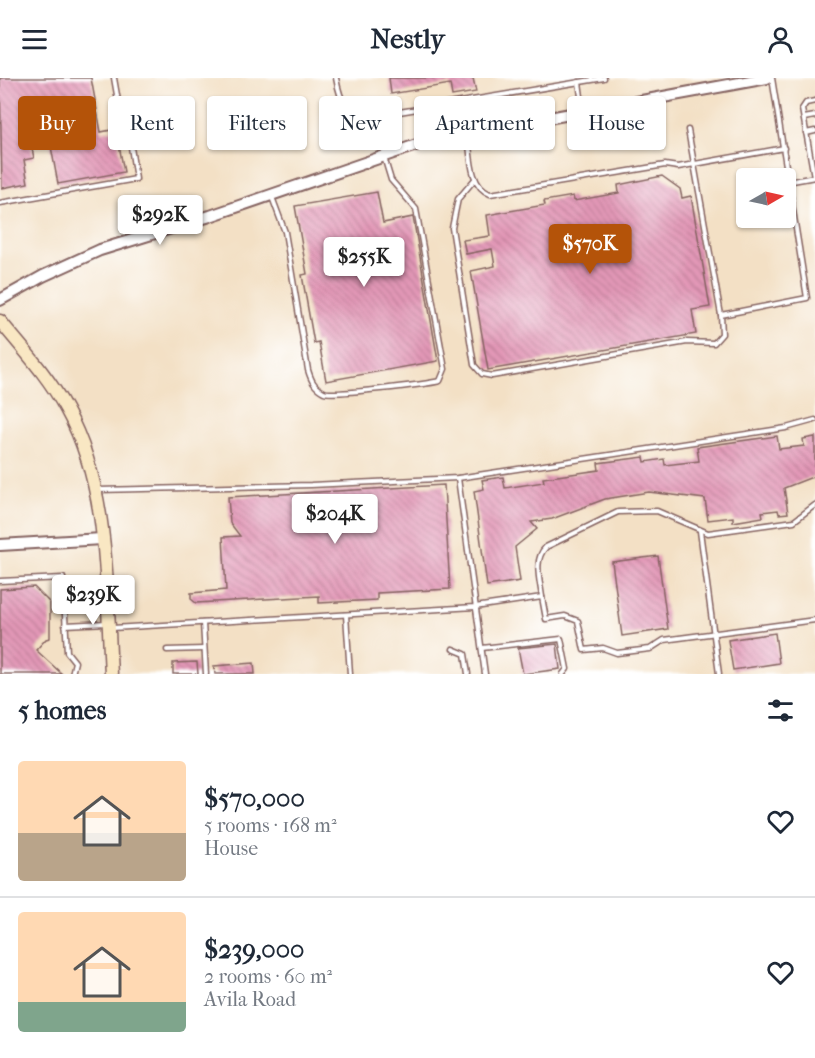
<!DOCTYPE html>
<meta charset="utf-8">
<style>
:root{--surface:#fff;--page:#f6f6f7;--text:#1f2937;--muted:#747a83;--line:#e0e1e3;--accent:#b45309}
body{margin:0;font-family:"IM FELL French Canon",serif;background:var(--page);color:var(--text);height:100vh;display:flex;flex-direction:column;font-size:22px;white-space:nowrap}
*{box-sizing:border-box;margin:0}
p{font-size:20px;color:var(--muted)}
.icon{flex:none;width:33px;height:33px;fill:none;stroke:currentColor;stroke-width:2;stroke-linecap:round;stroke-linejoin:round}
.map{position:relative;height:596px;overflow:hidden}
.sheet{display:flex;flex-direction:column;background:var(--surface);flex:1}
.sheet>*{flex:none}
.banner{position:absolute;left:18px;top:18px;width:780px;height:54px;display:flex;gap:12px}
.needle{width:39px;rotate:81deg}
.tools{position:absolute;left:736px;top:90px;display:grid;gap:12px}
.tools a{display:grid;place-items:center;width:60px;height:60px;border-radius:6px;background:var(--surface);box-shadow:0 2px 4px #0004;font-size:30px}
.price{position:absolute;translate:-50% -51px;padding:0 14px;border-radius:6px;background:#fff;color:#222;font-size:20px;line-height:39px;filter:drop-shadow(0 2px 3px #0008)}
.price::after{content:'';position:absolute;left:50%;top:36px;width:18px;height:14px;margin-left:-9px;background:inherit;clip-path:polygon(0 0,100% 0,50% 100%)}
.price.selected{background:var(--accent);color:#fff}
ul{padding:0;list-style:none}
li{display:flex;align-items:center;gap:18px;height:150px;padding:0 18px}
li+li{border-top:2px solid var(--line)}
li span{display:grid;place-items:center;flex:none;width:168px;height:120px;border-radius:6px;color:#555}
li>.icon{margin-inline-start:auto}
span .icon{width:72px;height:72px;fill:#fffc;stroke-width:1}
li b{font-size:26px}
h2{display:flex;justify-content:space-between;align-items:center;height:72px;padding:0 18px;font-size:26px}
.tag{padding:0 21px;border-radius:6px;background:var(--surface);box-shadow:0 2px 4px #0004;font-size:21px;line-height:54px}
.tag.selected{background:var(--accent);color:#fff}
header{display:flex;justify-content:space-between;align-items:center;height:78px;padding:0 18px;background:var(--surface);font-size:27px;font-weight:800}
.map>svg:first-child{display:block}
.building{fill:url(#building-back-hatch)}
.lines{fill:none;stroke-linecap:round;stroke-linejoin:round}
.service-casing{stroke:#856361;stroke-width:7}
.tertiary-casing{stroke:#856361;stroke-width:14}
.secondary-casing{stroke:#856361;stroke-width:15}
.service{stroke:#fff;stroke-width:4}
.tertiary{stroke:#fff;stroke-width:10}
.secondary{stroke:#f9e7c3;stroke-width:12}
</style>
<header><svg class="icon" aria-label="menu" viewBox="0 0 24 24"><path d="M4 6h16M4 12h16M4 18h16"/></svg>Nestly<svg class="icon" aria-label="person" viewBox="0 0 24 24"><circle cx="12" cy="8" r="4"/><path d="M4 21q1-7 8-7t8 7"/></svg></header>
<div class="map">
<svg width="815" height="596" viewBox="0 0 815 596">
<defs>
<pattern id="building-back-hatch" width="6" height="6" patternUnits="userSpaceOnUse" patternTransform="scale(1.5)"><rect width="6" height="6" fill="#e398b7"/><path d="M-1 5l2 2M0 0l6 6M5-1l2 2" fill="none" stroke="#ba7b95"/></pattern>
</defs>
<rect width="100%" height="100%" fill="#fff"/>
<filter id="ink" filterUnits="userSpaceOnUse"><feTurbulence type="fractalNoise" baseFrequency=".0167" numOctaves="2"/><feDisplacementMap in="SourceGraphic" scale="12" xChannelSelector="R" yChannelSelector="G"/><feConvolveMatrix kernelMatrix="1 2 1 2 8 2 1 2 1" color-interpolation-filters="sRGB"/></filter>
<filter id="wash" filterUnits="userSpaceOnUse"><feTurbulence type="fractalNoise" baseFrequency=".008" numOctaves="4" result="noise"/><feDisplacementMap in="SourceGraphic" scale="24" xChannelSelector="R" yChannelSelector="G"/><feGaussianBlur stdDeviation="1.35" result="paint"/><feColorMatrix in="noise" values="0 0 0 0 0 0 0 0 0 0 0 0 0 0 0 0 0 1.4 0 .05"/><feComposite in="paint" operator="in"/></filter>
<g filter="url(#wash)">
<rect width="100%" height="100%" fill="#f3e0c5"/>
<g id="blocks">
<g class="building">
<path d="M0,0H91L101,54L116,51L124,94L58,106L50,63L31,66L34,80L24,82L28,105L2,110Z"/>
<path d="M389,0H473L476,14L452,18L450,6L391,16Z"/>
<path d="M662,98L680,111L682,120L691,118L710,229L692,232L696,256L488,292L471,193L495,188L492,171L466,176L463,162L490,158L487,137L545,127L544,123L573,118L574,123L619,115L618,107Z"/>
<path d="M377,114L383,145L413,139L438,283L326,303L319,264L314,265L302,197L307,196L295,128Z"/>
<path d="M777,358L779,371L804,368L803,361L815,359V398L784,410L788,435L779,436L778,432L762,434L763,439L733,444V439L708,442L705,421L649,414L605,421L552,441L531,444L537,451L515,469L520,503L487,508L474,413L484,411L482,402L503,399L505,410L544,404L543,400L599,392L598,385L644,379L645,384L664,381L665,387L699,383L697,369Z"/>
<path d="M444,407L450,511L377,515V522L319,525V518L196,525L191,521V515L226,512L223,459L240,458L230,445L228,419Z"/>
<path d="M658,478L668,551L622,558L612,484Z"/>
<path d="M34,509L50,525V560L46,561L36,572L62,596H0V511Z"/>
<path d="M775,555L779,585L733,592L728,562Z"/>
<path d="M557,566L560,591L523,596L518,570Z"/>
<path d="M197,584L198,596H173V585Z"/>
<path d="M254,585L255,596H215L214,588Z"/>
</g>
</g>
</g>
<g filter="url(#ink)">
<use href="#blocks" fill-opacity="0" stroke="#856361" stroke-width="1.5"/>
<g class="lines">
<defs>
<g id="service">
<path d="M336,0C340,22 345,36 369,39L604,0"/>
<path d="M579,4L583,33"/>
<path d="M804,40L815,38"/>
<path d="M688,52L721,237"/>
<path d="M806,55L815,53"/>
<path d="M468,58C471,77 469,108 490,116L665,87L678,89L784,70"/>
<path d="M814,99L802,31L806,25L815,23"/>
<path d="M475,101L458,121L452,150L474,287L482,296L492,298L687,264L714,265L722,256L721,237L807,220L772,0"/>
<path d="M787,104L815,99"/>
<path d="M272,119L285,154L308,292C311,302 314,309 324,314C331,318 428,306 440,303L445,291L416,131L391,102L384,79"/>
<path d="M0,125L136,101L128,50L120,34L114,0"/>
<path d="M458,400L485,596"/>
<path d="M98,412L311,407L458,400L786,350L815,342"/>
<path d="M700,453L719,596"/>
<path d="M0,503L63,500L67,574L75,584L72,596"/>
<path d="M542,519L546,541L565,538L578,543L584,572L603,570L617,575L650,571L664,562L815,542"/>
<path d="M346,537L350,596"/>
<path d="M203,545L206,596"/>
<path d="M65,547L107,545"/>
<path d="M112,550L475,529L542,519C540,502 533,482 546,469L618,434L657,433L708,455L794,443L815,427"/>
<path d="M482,570L561,561L567,591L563,596"/>
<path d="M453,571L465,576L468,596"/>
<path d="M167,572L204,571"/>
</g>
<g id="tertiary">
<path d="M0,222L43,198L100,172L210,138L434,61L767,0"/>
<path d="M0,467L102,461"/>
</g>
<path id="secondary" d="M0,243C23,271 49,299 66,331C110,410 106,509 111,596"/>
</defs>
<use href="#service" class="service-casing"/>
<use href="#tertiary" class="tertiary-casing"/>
<use href="#secondary" class="secondary-casing"/>
<use href="#service" class="service"/>
<use href="#tertiary" class="tertiary"/>
<use href="#secondary" class="secondary"/>
</g>
</g>
</svg>
<div class="tools">
<a><svg class="needle" viewBox="-14 -14 28 28"><path d="M0-13l5 13h-10z" fill="#e53935"/><path d="M0 13l5-13h-10z" fill="#747a83"/></svg></a>
</div>
<b class="price" style="left:160px;top:168px">$292K</b>
<b class="price selected" style="left:590px;top:197px">$570K</b>
<b class="price" style="left:364px;top:210px">$255K</b>
<b class="price" style="left:335px;top:467px">$204K</b>
<b class="price" style="left:93px;top:548px">$239K</b>
<div class="banner">
<a class="tag selected">Buy</a>
<a class="tag">Rent</a>
<a class="tag">Filters</a>
<a class="tag">New</a>
<a class="tag">Apartment</a>
<a class="tag">House</a>
</div>
</div>
<section class="sheet">
<h2>5 homes<svg class="icon" aria-label="filters" viewBox="0 0 24 24"><path d="M4 7h16M4 17h16"/><circle cx="9" cy="7" r="2"/><circle cx="15" cy="17" r="2"/></svg></h2>
<ul>
<li><span style="background:linear-gradient(#ffd9b3 60%,#b9a48a 0)"><svg class="icon" aria-label="home" viewBox="0 0 24 24"><path d="M3 11l9-7 9 7M6 9v11h12V9"/></svg></span><div><b>$570,000</b><p>5 rooms · 168 m²</p><p>House</p></div><svg class="icon" aria-label="heart" viewBox="0 0 24 24"><path d="M12 20l-8-8c-3-5 5-10 8-4 3-6 11-1 8 4z"/></svg></li>
<li><span style="background:linear-gradient(#ffd9b3 75%,#7fa58c 0)"><svg class="icon" aria-label="home" viewBox="0 0 24 24"><path d="M3 11l9-7 9 7M6 9v11h12V9"/></svg></span><div><b>$239,000</b><p>2 rooms · 60 m²</p><p>Avila Road</p></div><svg class="icon" aria-label="heart" viewBox="0 0 24 24"><path d="M12 20l-8-8c-3-5 5-10 8-4 3-6 11-1 8 4z"/></svg></li>
</ul>
</section>
